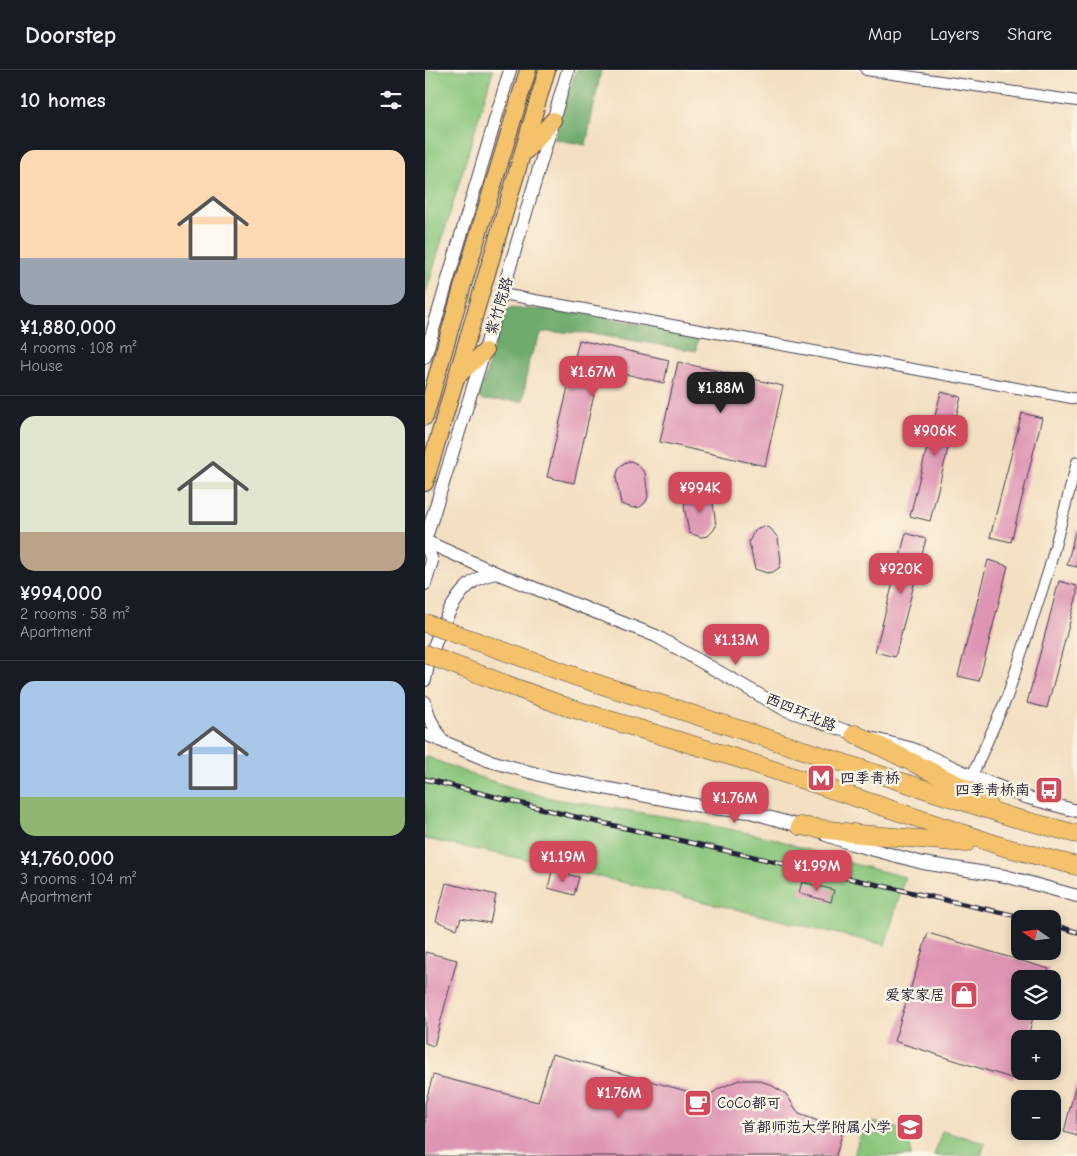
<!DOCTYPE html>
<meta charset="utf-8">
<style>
:root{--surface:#171b24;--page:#20242c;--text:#f1f3f6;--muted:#9ea1a6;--line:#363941;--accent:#d1495b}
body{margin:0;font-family:"Comic Neue","LXGW WenKai TC",sans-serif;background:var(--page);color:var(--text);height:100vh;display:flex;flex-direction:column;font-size:19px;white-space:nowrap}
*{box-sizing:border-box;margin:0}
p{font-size:16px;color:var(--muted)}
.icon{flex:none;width:28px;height:28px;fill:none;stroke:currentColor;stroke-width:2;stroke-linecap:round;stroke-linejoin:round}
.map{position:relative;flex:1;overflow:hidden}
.side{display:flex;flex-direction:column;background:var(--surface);width:425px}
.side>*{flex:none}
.needle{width:32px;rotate:284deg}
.fabs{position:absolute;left:586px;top:840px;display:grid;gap:10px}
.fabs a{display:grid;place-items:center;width:50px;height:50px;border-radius:10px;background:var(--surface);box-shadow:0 2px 8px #0003;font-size:25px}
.price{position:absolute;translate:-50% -42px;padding:0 11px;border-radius:10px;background:var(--accent);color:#fff;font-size:16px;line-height:32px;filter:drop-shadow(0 1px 2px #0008)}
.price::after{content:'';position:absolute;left:50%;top:30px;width:15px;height:11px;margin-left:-8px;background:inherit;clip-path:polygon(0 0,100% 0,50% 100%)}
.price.on{background:#222;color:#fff}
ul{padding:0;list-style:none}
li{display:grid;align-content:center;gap:10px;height:265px;padding:0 20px}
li+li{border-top:1px solid var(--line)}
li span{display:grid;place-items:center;height:155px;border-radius:15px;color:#555}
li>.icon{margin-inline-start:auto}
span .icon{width:90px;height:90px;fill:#fffc;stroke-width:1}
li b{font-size:21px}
h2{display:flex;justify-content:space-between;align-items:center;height:60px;padding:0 20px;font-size:21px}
header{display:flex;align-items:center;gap:30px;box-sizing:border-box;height:70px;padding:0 25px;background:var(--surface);border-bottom:1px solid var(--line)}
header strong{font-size:24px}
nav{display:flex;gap:28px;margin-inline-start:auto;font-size:18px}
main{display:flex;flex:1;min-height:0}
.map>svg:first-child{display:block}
.green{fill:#89c67c;stroke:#56745c}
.forest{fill:#6eab6c;stroke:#486654}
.building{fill:#de95b4}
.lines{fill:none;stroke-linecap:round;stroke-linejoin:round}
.minor-casing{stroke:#413e4f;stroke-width:12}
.tertiary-casing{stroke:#413e4f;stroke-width:14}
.primary-casing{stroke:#413e4f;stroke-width:18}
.trunk-casing{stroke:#413e4f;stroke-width:19}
.minor{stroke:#fff;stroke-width:10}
.tertiary{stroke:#fff;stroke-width:12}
.primary{stroke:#f3c26a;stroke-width:16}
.trunk{stroke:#f3c26a;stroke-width:18}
.rail-casing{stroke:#22223b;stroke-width:5}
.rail{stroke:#fcf5e5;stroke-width:3;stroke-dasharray:9;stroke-linecap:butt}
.trunk-bridge-casing{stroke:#413e4f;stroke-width:19;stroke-linecap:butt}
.trunk-bridge{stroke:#f3c26a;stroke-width:18}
.labels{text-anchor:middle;stroke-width:5;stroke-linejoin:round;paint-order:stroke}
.street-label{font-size:15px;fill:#22223b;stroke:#fcf5e5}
.poi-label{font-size:15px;fill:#22223b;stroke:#fcf5e5;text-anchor:end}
</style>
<header>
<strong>Doorstep</strong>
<nav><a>Map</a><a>Layers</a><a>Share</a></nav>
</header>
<main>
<section class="side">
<h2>10 homes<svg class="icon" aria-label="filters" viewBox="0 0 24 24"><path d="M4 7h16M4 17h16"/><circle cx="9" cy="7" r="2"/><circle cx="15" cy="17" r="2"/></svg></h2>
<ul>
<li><span style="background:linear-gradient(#ffd9b3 70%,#9aa5b1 0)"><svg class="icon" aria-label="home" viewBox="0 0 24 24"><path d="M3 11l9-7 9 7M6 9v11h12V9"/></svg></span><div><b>¥1,880,000</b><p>4 rooms · 108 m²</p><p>House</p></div></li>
<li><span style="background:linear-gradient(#dfe7d0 75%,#b9a48a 0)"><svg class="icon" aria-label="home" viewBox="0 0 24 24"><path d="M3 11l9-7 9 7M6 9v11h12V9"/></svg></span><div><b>¥994,000</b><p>2 rooms · 58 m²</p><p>Apartment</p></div></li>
<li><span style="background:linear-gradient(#a9c7e8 75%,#8fb573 0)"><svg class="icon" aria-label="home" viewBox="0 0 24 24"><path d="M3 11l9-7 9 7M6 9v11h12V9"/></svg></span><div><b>¥1,760,000</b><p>3 rooms · 104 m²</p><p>Apartment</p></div></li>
</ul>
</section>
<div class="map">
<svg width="652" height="1086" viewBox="0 0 652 1086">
<rect width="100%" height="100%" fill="#fcf5e5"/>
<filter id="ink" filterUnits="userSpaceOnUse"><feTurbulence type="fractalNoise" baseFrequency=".02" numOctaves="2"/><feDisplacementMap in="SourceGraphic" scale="10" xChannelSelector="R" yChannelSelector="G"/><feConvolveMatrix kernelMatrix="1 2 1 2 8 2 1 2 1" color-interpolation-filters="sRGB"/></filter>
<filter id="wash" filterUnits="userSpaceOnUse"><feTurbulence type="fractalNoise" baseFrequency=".0096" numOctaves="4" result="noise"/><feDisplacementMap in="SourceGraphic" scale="20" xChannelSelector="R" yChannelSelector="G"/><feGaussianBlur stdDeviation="1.12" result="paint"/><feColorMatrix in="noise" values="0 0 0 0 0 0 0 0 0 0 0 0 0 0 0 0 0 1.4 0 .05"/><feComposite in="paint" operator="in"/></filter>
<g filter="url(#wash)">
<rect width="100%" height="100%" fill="#f3dfc1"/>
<g class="green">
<path d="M0,0H68L0,226Z"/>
<path d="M0,686L48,705L99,721L130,729L256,749L347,768L417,791L480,807L460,875L113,792L0,769Z"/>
<path d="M444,1052L467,1056L485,1066L486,1086H429L434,1068Z"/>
<path d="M517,1061L560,1073L556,1086H509Z"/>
</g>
<g class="forest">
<path d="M151,0H176L161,75L129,69Z"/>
<path d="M80,238L149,241L273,266L271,281L162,263L117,262L104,290L98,331L59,330L49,327L52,315L58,314Z"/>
</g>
<g id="blocks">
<g class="building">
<path d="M154,270L244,290L239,313L175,298L149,413L122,407Z"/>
<path d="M253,292L358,316L340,396L235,372Z"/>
<path d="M516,322L536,327L505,451L485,446Z"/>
<path d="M597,343L617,348L586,472L565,467Z"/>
<path d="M206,391L212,394L220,403L223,427L220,433L215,437L208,438L196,434L191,407L194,398L199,393Z"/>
<path d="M274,420L280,423L288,432L291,456L288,461L283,466L276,467L264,463L259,436L262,426L268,422Z"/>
<path d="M339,456L346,459L353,468L356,492L354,498L348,502L342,503L330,499L324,472L328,463L333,458Z"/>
<path d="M651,458H652V497L642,495Z"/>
<path d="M481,463L501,469L470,587L450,582Z"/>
<path d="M563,490L583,496L554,611L533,606Z"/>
<path d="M634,511L652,516V525L622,638L602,633Z"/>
<path d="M127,801L154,807L149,825L123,818Z"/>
<path d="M377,812L409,820L406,832L374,823Z"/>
<path d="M21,813L71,825L65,853L36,848L32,859L11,851Z"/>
<path d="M503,863L624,899L620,909H595V941H610L602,969H595V990L589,1009L469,971Z"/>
<path d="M0,882L32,890L9,976L0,973Z"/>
<path d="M127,984L283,1027L293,1019L314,1010H332L344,1014L361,1024L374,1044L418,1060L411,1086H0V1034L8,1005L113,1032Z"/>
<path d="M651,1014H652V1066L639,1062Z"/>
</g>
</g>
</g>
<g filter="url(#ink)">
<use href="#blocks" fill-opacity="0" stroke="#413e4f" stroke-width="1"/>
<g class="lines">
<defs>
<g id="minor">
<path d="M441,0L652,31"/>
<path d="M77,224L652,329"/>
<path d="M547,706L582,627L624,499L652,392"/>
</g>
<g id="tertiary">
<path d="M0,287L85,0"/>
<path d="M0,471L71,503L231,566L359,639L430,664L488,679L547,706L600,727L652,741"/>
<path d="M0,514L7,491L0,471L77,224L143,0"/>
<path d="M0,610C4,584 23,534 43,516C50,509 61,505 71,503"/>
<path d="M0,632L4,647L16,669"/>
<path d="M0,664L62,690L126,708L286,738L325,742L382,758"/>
<path d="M401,765L427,774L498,793L580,806L652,826"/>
</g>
<g id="primary">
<path d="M101,81L128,50"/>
<path d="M33,306L60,281"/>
<path d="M0,347L37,218L103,0"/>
<path d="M0,413L122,0"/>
</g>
<g id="trunk">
<path d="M152,607L586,747L652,764"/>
<path d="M142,637L318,690L579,777L652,796"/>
<path d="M430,664L537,717L562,733"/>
<path d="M375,756L435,764L541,773"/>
</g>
</defs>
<use href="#minor" class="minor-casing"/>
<use href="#tertiary" class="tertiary-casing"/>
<use href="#primary" class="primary-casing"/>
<use href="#trunk" class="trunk-casing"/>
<use href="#minor" class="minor"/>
<use href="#tertiary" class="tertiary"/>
<use href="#primary" class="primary"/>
<use href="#trunk" class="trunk"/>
<defs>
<g id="rail">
<path d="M0,709L142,745L605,849"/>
<path d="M628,855L652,862"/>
</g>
</defs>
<use href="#rail" class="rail-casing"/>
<use href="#rail" class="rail"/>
<defs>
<g id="trunk-bridge">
<path d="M0,553L152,607"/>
<path d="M0,584L142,637"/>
</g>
</defs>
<use href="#trunk-bridge" class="trunk-bridge-casing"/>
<use href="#trunk-bridge" class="trunk-bridge"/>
</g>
</g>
<defs>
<symbol id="metro-square" viewBox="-11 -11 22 22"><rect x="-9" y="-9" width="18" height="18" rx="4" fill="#d1495b" stroke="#fcf5e5"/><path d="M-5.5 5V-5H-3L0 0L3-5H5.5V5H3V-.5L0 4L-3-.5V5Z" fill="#fff"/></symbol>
<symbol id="bus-square" viewBox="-11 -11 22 22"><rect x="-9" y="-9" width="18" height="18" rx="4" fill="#d1495b" stroke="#fcf5e5"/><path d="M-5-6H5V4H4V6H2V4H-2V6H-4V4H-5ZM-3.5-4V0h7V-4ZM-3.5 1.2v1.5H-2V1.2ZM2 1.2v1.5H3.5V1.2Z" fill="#fff"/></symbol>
<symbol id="shop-square" viewBox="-11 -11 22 22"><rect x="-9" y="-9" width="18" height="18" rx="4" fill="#d1495b" stroke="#fcf5e5"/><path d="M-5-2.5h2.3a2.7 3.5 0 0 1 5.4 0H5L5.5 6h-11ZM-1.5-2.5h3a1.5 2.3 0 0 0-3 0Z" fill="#fff"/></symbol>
<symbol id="cafe-square" viewBox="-11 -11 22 22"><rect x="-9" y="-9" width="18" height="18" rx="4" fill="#d1495b" stroke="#fcf5e5"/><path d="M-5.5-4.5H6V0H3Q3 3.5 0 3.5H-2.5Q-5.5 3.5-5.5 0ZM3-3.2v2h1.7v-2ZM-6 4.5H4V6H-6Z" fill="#fff"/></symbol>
<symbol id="school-square" viewBox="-11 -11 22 22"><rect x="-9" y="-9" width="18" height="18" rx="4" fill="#d1495b" stroke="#fcf5e5"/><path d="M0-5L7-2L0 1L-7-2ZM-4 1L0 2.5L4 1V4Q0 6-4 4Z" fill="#fff"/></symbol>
</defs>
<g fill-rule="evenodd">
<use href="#metro-square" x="380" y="692" width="32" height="32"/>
<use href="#bus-square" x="608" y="704" width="32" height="32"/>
<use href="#shop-square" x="523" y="909" width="32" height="32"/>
<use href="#cafe-square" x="257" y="1017" width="32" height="32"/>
<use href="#school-square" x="469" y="1041" width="32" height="32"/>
</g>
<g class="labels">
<g class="street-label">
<text transform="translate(74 236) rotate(-73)" y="5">紫竹院路</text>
<text transform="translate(376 642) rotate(23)" y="5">西四环北路</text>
</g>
<g class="poi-label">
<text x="415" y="713" text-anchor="start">四季青桥</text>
<text x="605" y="725">四季青桥南</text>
<text x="520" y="930">爱家家居</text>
<text x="292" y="1038" text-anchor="start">CoCo都可</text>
<text x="466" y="1062">首都师范大学附属小学</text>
</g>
</g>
</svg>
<div class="fabs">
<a><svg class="needle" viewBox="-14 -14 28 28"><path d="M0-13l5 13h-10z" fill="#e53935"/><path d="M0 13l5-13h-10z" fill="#9ea1a6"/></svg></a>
<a><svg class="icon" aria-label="layers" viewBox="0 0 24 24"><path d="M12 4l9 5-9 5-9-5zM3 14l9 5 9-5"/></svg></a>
<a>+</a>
<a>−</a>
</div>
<b class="price" style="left:168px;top:328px">¥1.67M</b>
<b class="price on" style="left:296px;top:344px">¥1.88M</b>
<b class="price" style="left:510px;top:387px">¥906K</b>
<b class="price" style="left:275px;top:444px">¥994K</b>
<b class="price" style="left:476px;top:525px">¥920K</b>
<b class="price" style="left:311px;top:596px">¥1.13M</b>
<b class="price" style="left:310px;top:754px">¥1.76M</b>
<b class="price" style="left:138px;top:813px">¥1.19M</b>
<b class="price" style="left:392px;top:822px">¥1.99M</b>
<b class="price" style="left:194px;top:1049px">¥1.76M</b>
</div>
</main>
